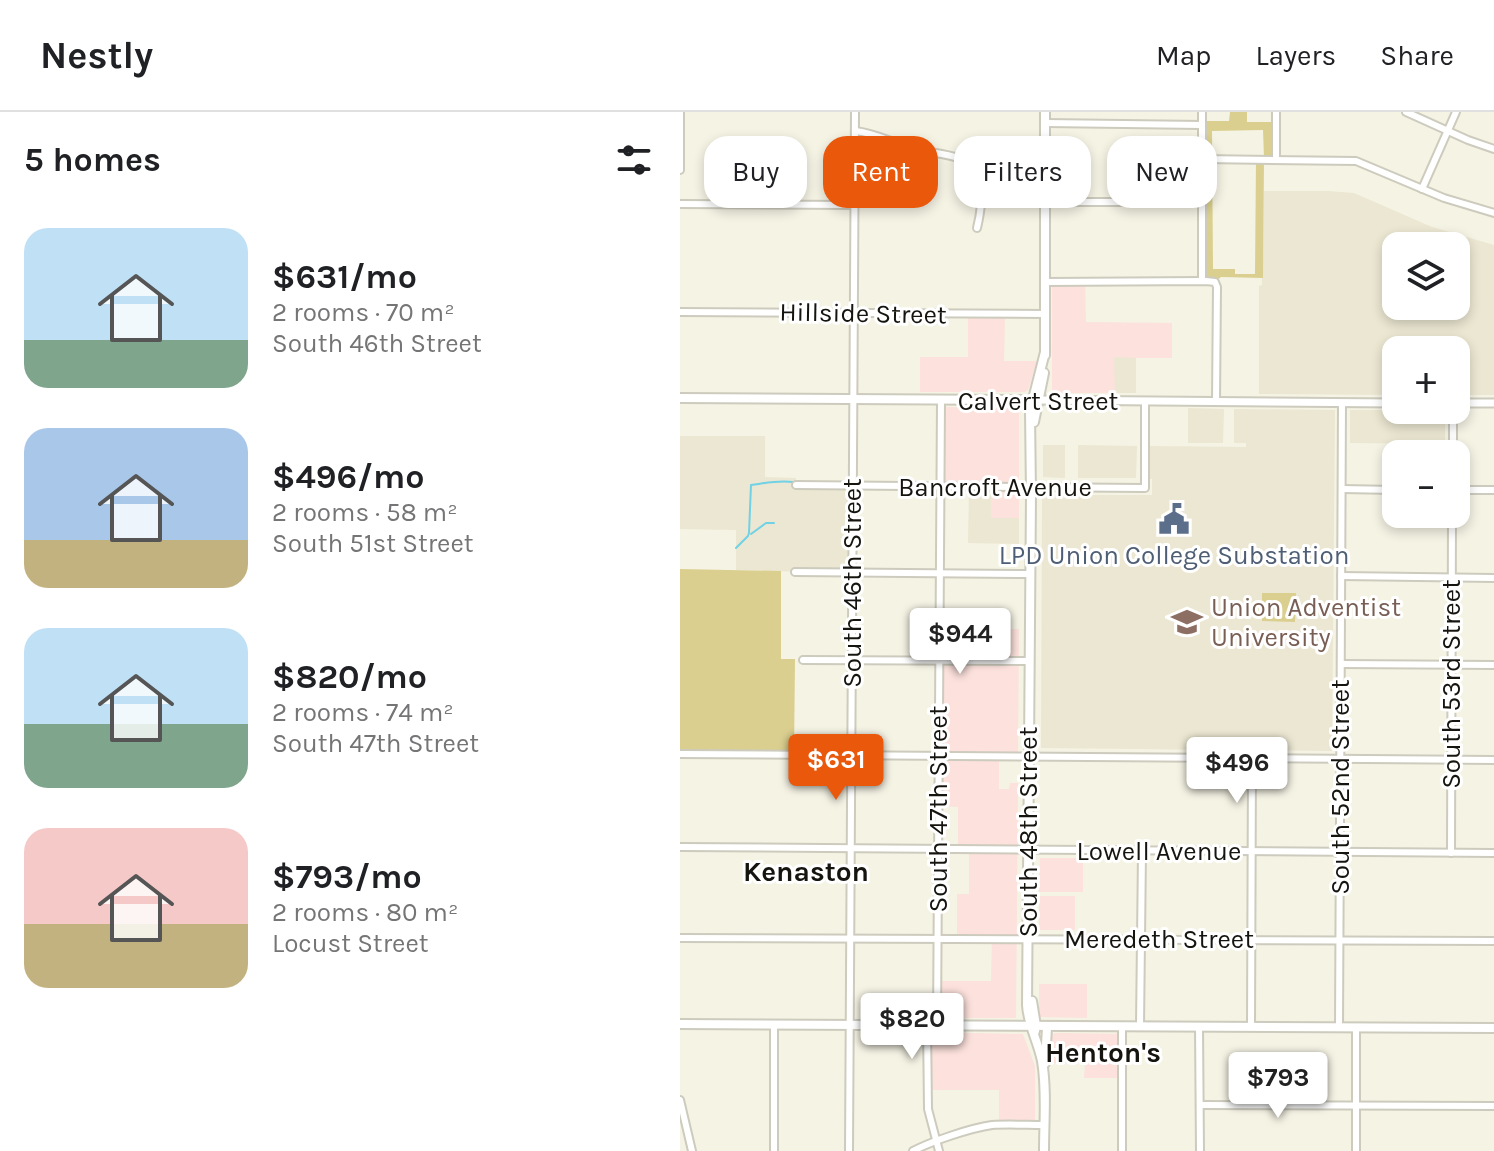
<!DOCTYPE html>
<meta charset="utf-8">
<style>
:root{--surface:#fff;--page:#f2f2f2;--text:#202124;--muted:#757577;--line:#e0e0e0;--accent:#ea580c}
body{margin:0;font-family:Karla,sans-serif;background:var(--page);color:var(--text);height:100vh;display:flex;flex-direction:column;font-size:30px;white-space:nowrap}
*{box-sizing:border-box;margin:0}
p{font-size:26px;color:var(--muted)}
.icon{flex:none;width:44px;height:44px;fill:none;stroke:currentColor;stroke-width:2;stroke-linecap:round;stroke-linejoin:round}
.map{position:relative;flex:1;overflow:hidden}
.sheet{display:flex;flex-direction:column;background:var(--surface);width:680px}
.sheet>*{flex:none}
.top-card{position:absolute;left:24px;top:24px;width:670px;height:72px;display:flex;gap:16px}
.fabs{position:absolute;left:702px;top:120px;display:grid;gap:16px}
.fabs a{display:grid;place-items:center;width:88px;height:88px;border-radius:16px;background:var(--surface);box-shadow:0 4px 12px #0003;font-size:40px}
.price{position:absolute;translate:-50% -68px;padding:0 18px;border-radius:8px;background:#fff;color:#222;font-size:26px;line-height:52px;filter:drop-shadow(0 2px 4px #0008)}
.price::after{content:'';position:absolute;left:50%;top:48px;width:24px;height:18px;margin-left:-12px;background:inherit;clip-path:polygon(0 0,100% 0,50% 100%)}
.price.current{background:var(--accent);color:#fff}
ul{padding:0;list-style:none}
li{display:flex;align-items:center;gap:24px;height:200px;padding:0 24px}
li span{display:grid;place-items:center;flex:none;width:224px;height:160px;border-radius:24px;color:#555}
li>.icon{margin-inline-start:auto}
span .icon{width:96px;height:96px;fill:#fffc;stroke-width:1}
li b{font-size:34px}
h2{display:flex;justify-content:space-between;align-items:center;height:96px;padding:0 24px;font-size:34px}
.pill{padding:0 28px;border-radius:24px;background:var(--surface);box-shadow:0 4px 12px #0003;font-size:28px;line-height:72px}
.pill.current{background:var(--accent);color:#fff}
header{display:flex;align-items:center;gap:48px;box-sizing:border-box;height:112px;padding:0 40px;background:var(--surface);border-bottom:2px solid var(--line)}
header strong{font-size:38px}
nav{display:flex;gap:44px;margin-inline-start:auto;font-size:28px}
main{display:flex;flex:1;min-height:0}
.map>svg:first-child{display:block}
.commercial{fill:#fce1dc}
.built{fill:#ebe7d2;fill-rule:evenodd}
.green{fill:#dacf8f;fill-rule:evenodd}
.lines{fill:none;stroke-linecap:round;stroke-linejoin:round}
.stream{stroke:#71d1e5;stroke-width:2}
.minor-casing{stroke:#cdcbbd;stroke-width:10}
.tertiary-casing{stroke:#cdcbbd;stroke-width:11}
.secondary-casing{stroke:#cdcbbd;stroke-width:12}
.minor{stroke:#fff;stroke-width:6}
.tertiary{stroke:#fff;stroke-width:7}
.secondary{stroke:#fff;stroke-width:8}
.labels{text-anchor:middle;stroke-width:6;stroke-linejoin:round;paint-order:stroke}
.street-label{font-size:26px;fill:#15140f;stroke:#fff}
.service-label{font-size:26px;fill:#4e5e75;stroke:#fff}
.education-label{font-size:26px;fill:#785e54;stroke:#fff;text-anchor:start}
.neighbourhood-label{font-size:28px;font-weight:bold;fill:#15140f;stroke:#fff}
</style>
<header>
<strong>Nestly</strong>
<nav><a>Map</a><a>Layers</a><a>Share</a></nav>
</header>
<main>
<section class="sheet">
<h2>5 homes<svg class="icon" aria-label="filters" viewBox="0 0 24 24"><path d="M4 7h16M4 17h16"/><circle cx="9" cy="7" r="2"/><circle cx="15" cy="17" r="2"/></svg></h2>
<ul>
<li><span style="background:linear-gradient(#bfe0f5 70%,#7fa58c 0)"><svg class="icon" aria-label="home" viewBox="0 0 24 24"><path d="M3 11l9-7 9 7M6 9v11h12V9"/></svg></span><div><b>$631/mo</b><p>2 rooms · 70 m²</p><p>South 46th Street</p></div></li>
<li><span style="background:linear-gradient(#a9c7e8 70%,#c2b280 0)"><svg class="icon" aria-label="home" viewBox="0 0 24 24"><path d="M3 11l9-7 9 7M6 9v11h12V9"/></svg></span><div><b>$496/mo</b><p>2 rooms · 58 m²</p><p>South 51st Street</p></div></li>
<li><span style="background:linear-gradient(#bfe0f5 60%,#7fa58c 0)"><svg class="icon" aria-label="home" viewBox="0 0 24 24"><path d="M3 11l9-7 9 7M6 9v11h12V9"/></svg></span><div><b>$820/mo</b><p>2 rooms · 74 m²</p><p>South 47th Street</p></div></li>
<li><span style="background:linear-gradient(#f6c9c9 60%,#c2b280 0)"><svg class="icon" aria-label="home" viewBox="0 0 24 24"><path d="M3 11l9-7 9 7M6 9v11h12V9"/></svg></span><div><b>$793/mo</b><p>2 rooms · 80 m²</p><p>Locust Street</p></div></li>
</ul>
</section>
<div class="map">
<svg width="814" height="1039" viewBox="0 0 814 1039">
<rect width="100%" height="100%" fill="#f5f3e4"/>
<g class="commercial">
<path d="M405,169L406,210L492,211V246H435V281H372V170Z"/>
<path d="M288,202H325L324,249H357L348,278L345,280H240V245H288Z"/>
<path d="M260,295L339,296V406H311V376L260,375Z"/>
<path d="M259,517H339L338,644H319V677H329L330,671H338L336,906H257V869H311L312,826L277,825V782H289V739L278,738V695L258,694Z"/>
<path d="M360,746H403V780H359Z"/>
<rect x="359" y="784" width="36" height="34"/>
<path d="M359,872H407V906L359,905Z"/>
<path d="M247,920L343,922L355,954V1013H319V978H247Z"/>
<path d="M375,921L442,922V966H404L405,951H371L372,923Z"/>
</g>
<g class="built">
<path d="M584,79H648L674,81L752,115L814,133V283H776V238H716V283L579,282V174L582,173V166L583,165ZM716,134H776V194H716Z"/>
<path d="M434,245L456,246V281H435Z"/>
<path d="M508,296L544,297L543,331H508Z"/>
<path d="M554,297L655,298L652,639L361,636L362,383H472V367H469V334L566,335V331H554Z"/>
<path d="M670,298H765V332L670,331Z"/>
<path d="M0,324H85V365L116,366V372L173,374L172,461L56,458V418L0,417Z"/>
<path d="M363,333H385V366L363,365Z"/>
<path d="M398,333L457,334L456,366H398Z"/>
<path d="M289,376H311V406H339V432L288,431Z"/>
</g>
<g class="green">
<path d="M550,0H567V10H596V47H584L583,166L541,165L535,170L522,169V9H549ZM583,18L584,46L576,47L575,162H555V157H533L532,19Z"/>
<path d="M0,457L101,459V547H115L114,643L0,642Z"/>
<path d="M582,481H616L615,510L582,509Z"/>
</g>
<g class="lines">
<g class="stream">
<path d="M71,422L86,411H94"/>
<path d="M56,436L68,424L69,421L71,373C86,371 98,368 113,370L116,377"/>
</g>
<defs>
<g id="minor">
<path d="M726,0L788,28L814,37"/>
<path d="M365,11L522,13"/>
<path d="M175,19C196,21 215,32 235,37C249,41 264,41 278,46C307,57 303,91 297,116"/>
<path d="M522,47L676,49L764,86L814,101"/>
<path d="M596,47V0"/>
<path d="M0,58V0"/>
<path d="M742,77L776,0"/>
<path d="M365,90H522"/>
<path d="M0,92L175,93"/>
<path d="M522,169V0"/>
<path d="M365,170L526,169L535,170L537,175L536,289"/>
<path d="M0,200L365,202"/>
<path d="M773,342V298"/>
<path d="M116,373L465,376V289"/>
<path d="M662,377L716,378"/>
<path d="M776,378H814"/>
<path d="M115,460L350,462"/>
<path d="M661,464L814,466"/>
<path d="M123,548L349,549"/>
<path d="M661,552L814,553"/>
<path d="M0,642L814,648"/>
<path d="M0,735L814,741"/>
<path d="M771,741L772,402"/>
<path d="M0,826L814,829"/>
<path d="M94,913V1039"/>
<path d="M247,913L248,997L259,1039"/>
<path d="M257,914L261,288"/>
<path d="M442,915V1039"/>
<path d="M460,915L462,740"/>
<path d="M519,915L520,1039"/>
<path d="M571,915L572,646"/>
<path d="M659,916L662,291"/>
<path d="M0,988L12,1039"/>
<path d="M520,993L814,994"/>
<path d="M169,1039L175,0"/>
<path d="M233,1039C252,1029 291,1016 312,1013C329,1012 347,1013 364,1013"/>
<path d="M676,1039V916"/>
</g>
<g id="tertiary">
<path d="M358,288L716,291"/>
<path d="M776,291H814"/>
</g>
<g id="secondary">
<path d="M365,243V0"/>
<path d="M0,286L358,288"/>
<path d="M354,310L364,261"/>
<path d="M352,889L356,914L355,919"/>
<path d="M0,912L814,916"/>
<path d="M365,951L367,915"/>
<path d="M364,1039C364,1010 367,978 362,949C358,929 348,913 347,893L351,383L350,299L365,240"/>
</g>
</defs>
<use href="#minor" class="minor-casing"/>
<use href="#tertiary" class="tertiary-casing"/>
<use href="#secondary" class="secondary-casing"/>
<use href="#minor" class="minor"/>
<use href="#tertiary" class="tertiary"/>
<use href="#secondary" class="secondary"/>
</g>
<defs>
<symbol id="civic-bare" viewBox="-9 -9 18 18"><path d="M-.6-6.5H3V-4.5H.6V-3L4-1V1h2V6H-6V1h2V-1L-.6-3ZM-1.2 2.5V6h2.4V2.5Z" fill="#5c6f8a" stroke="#fff" stroke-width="2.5" paint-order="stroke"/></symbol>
<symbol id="university-bare" viewBox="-9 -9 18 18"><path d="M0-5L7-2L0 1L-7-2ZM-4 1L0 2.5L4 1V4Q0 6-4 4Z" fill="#8d6e63" stroke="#fff" stroke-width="2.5" paint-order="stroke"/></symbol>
</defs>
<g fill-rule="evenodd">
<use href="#civic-bare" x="472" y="385" width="44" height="44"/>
<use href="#university-bare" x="485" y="488" width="44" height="44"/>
</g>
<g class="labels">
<g class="street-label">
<text transform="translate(183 201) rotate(1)" y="9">Hillside Street</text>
<text x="358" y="298">Calvert Street</text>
<text x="315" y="384">Bancroft Avenue</text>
<text transform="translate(172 471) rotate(-90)" y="9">South 46th Street</text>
<text transform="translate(771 572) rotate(-90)" y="9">South 53rd Street</text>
<text transform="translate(660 675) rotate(-90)" y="9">South 52nd Street</text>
<text transform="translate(258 697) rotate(-90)" y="9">South 47th Street</text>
<text transform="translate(348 720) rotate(-90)" y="9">South 48th Street</text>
<text x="479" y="748">Lowell Avenue</text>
<text x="479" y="836">Meredeth Street</text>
</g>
<g class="service-label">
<text x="494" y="452">LPD Union College Substation</text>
</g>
<g class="education-label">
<text x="531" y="504">Union Adventist<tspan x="531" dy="30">University</tspan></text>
</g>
<g class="neighbourhood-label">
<text x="126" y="769">Kenaston</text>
<text x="423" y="950">Henton's</text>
</g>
</g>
</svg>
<div class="fabs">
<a><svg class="icon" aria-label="layers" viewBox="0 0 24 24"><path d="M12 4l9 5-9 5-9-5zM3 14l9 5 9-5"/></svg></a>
<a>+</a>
<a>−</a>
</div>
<b class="price" style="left:280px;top:564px">$944</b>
<b class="price current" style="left:156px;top:690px">$631</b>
<b class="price" style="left:557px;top:693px">$496</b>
<b class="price" style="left:232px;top:949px">$820</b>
<b class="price" style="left:598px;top:1008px">$793</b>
<div class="top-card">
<a class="pill">Buy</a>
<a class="pill current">Rent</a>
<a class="pill">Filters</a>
<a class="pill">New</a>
</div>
</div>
</main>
